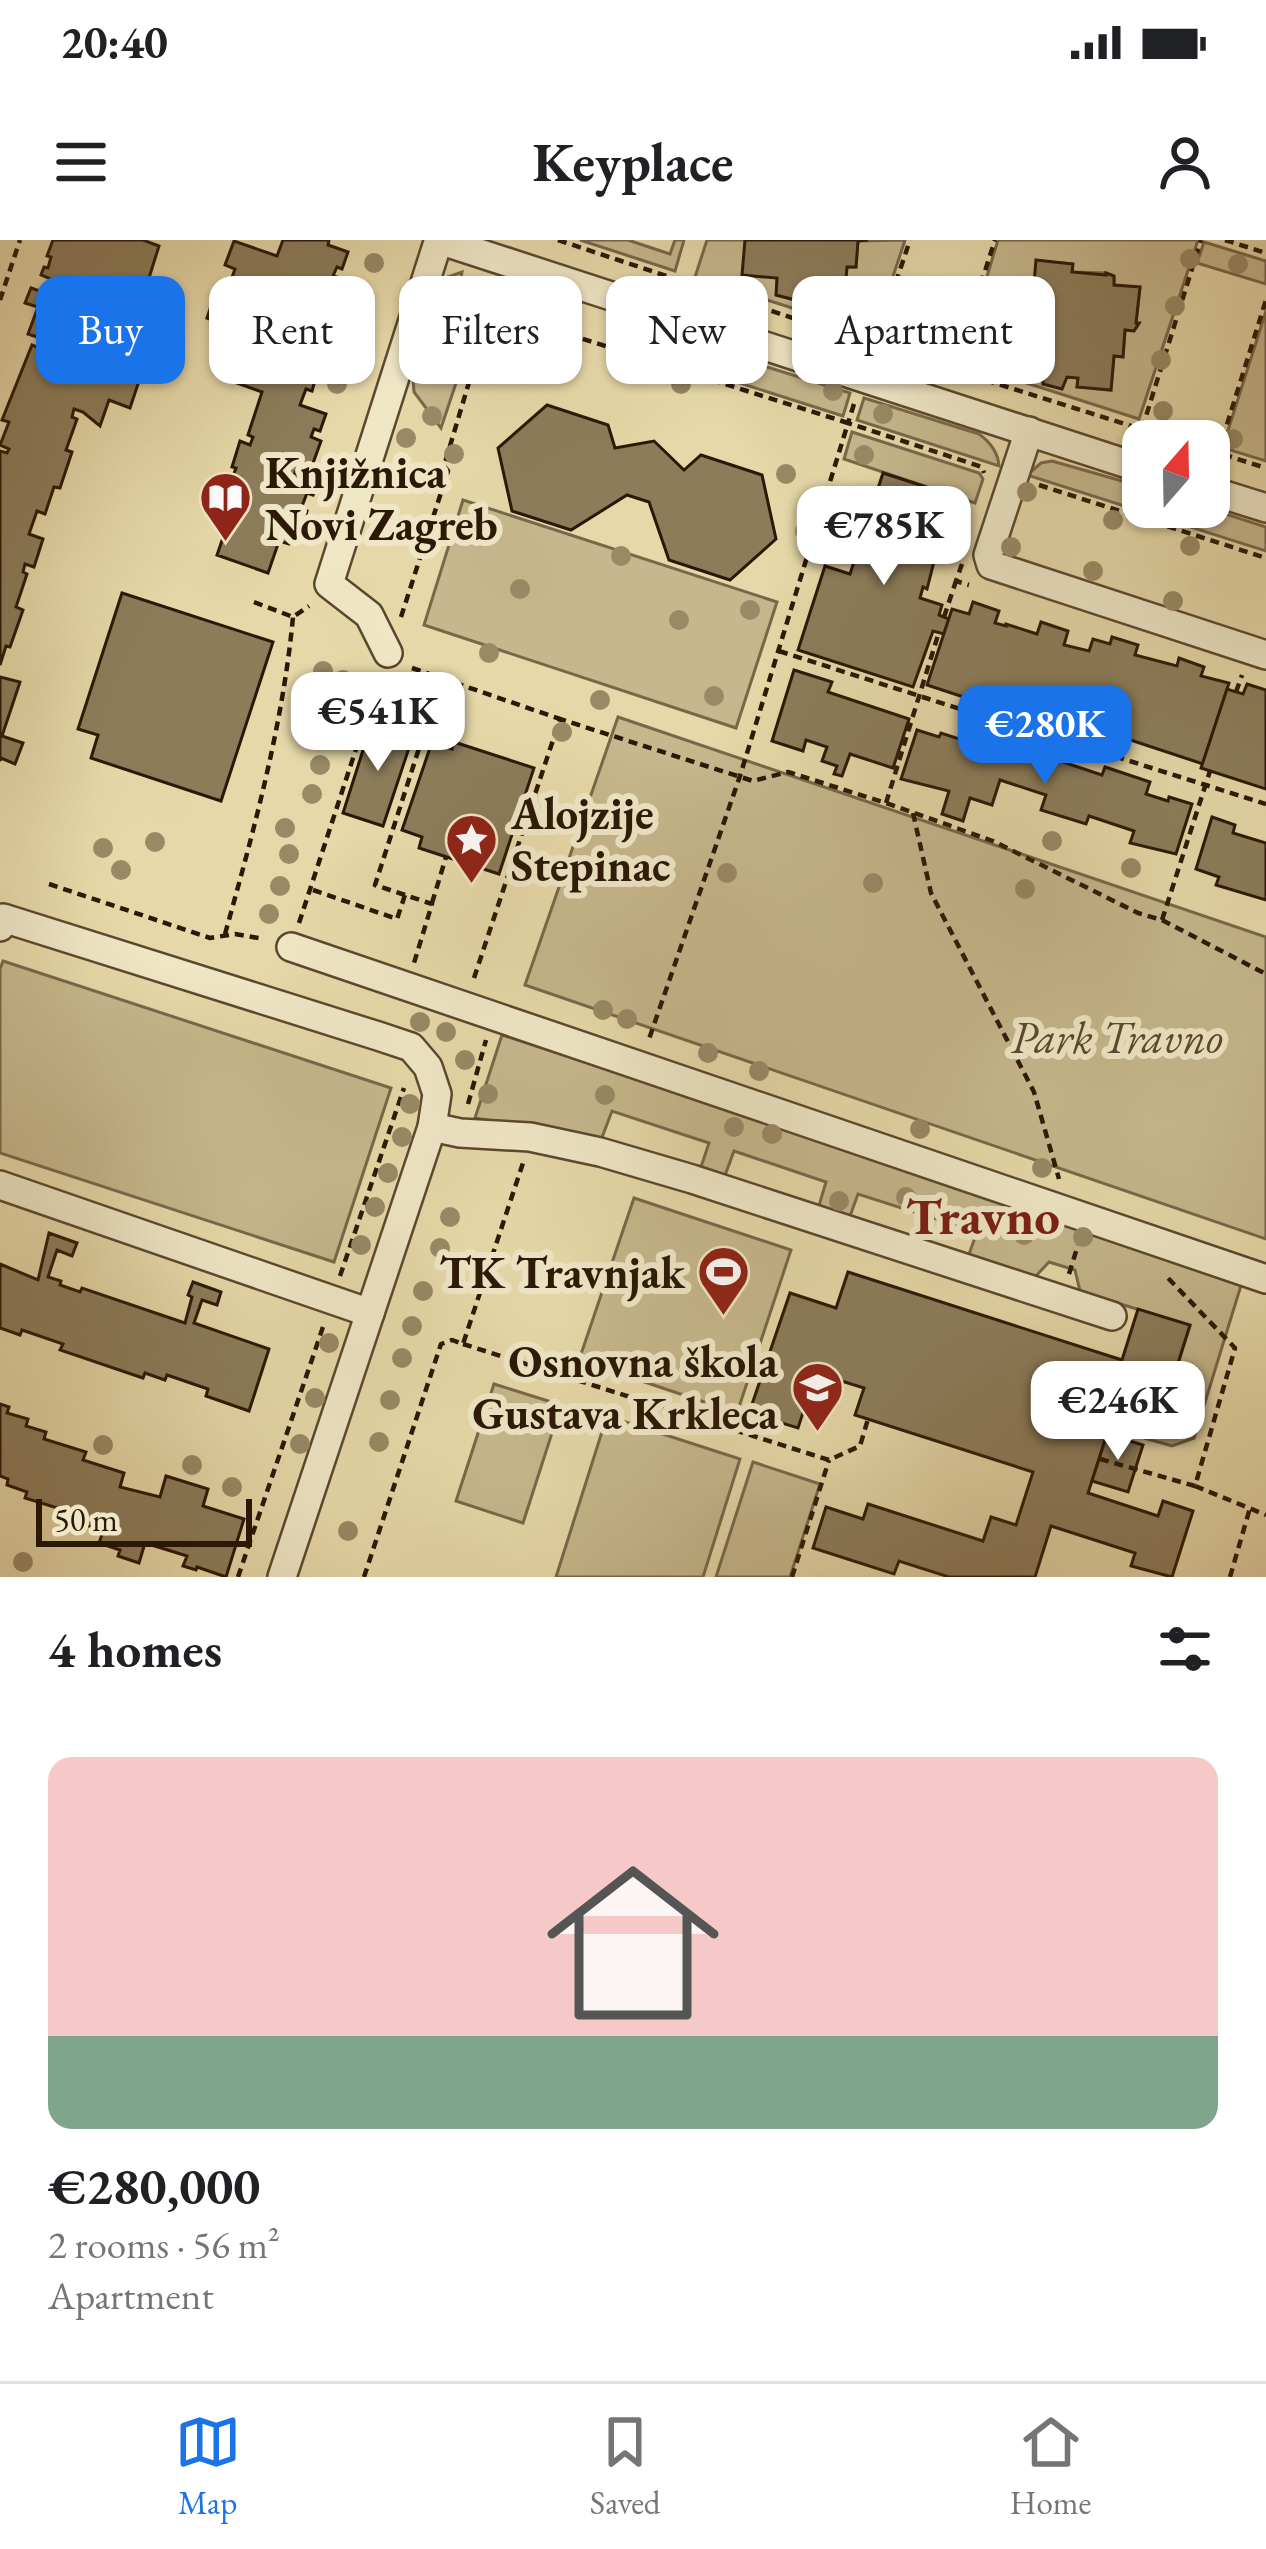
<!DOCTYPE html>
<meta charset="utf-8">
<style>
:root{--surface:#fff;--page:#f6f6f6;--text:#202124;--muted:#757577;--line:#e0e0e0;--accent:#1a73e8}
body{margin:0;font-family:"EB Garamond",serif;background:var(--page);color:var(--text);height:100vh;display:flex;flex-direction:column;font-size:45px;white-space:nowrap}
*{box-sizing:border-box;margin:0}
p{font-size:39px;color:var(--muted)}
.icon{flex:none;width:66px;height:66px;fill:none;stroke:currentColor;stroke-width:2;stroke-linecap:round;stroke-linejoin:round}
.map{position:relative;height:1337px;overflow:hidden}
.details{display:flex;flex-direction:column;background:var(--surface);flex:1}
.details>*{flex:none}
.guide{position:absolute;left:36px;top:36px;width:1194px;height:108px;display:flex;gap:24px}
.needle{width:78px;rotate:20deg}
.tools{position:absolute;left:1122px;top:180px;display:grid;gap:24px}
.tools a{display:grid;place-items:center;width:108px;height:108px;border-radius:24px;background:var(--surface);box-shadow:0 3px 9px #0004;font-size:60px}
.scale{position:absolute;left:36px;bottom:30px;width:216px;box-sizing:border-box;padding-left:12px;border:6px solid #2b1806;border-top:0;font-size:33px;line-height:42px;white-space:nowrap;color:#2b1806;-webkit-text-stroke:9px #efe6c6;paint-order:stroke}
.price{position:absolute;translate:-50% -102px;padding:0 27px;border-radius:24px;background:#fff;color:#222;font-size:39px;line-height:78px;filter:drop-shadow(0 3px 6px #0008)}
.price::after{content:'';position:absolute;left:50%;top:72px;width:36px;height:27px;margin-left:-18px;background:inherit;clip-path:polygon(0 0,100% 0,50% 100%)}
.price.selected{background:var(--accent);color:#fff}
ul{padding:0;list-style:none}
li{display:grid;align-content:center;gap:24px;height:636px;padding:0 48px}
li+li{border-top:3px solid var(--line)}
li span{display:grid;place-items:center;height:372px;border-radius:24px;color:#555}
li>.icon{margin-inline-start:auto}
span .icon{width:216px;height:216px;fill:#fffc;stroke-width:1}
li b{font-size:51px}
h2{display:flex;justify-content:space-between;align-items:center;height:144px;padding:0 48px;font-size:51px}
.tag{padding:0 42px;border-radius:24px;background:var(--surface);box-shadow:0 3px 9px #0004;font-size:42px;line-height:108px}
.tag.selected{background:var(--accent);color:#fff}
.status{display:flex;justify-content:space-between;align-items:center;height:84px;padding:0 60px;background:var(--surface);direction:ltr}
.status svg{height:33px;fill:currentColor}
header{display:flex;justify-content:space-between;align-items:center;height:156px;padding:0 48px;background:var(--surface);font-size:54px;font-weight:700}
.dock{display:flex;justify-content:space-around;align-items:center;height:168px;border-top:3px solid var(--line);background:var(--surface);font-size:33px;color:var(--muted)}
.dock a{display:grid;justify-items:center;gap:6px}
.dock .selected{color:var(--accent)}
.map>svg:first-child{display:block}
.green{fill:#c6b78c;stroke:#786849;stroke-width:3;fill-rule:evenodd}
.building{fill:#8c7c5a;stroke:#2b1806;stroke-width:3}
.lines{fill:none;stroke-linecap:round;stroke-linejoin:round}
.minor-casing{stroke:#5a482e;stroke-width:32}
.path{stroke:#2b1806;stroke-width:4.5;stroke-dasharray:9 6;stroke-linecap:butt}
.minor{stroke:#efe6c6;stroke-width:27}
.tree{fill:#998965}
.labels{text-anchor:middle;stroke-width:12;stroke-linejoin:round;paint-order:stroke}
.poi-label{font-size:45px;font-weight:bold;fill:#2b1806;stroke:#efe6c6;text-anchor:start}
.park-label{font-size:45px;font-style:italic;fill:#5a482e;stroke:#efe6c6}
.quarter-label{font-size:51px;font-weight:bold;fill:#7a1f14;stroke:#efe6c6}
</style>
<div class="status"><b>20:40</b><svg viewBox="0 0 49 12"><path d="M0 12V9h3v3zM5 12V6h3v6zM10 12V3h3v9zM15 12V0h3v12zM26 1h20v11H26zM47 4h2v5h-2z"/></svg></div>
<header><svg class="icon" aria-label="menu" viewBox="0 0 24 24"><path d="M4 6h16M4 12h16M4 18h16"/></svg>Keyplace<svg class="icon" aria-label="person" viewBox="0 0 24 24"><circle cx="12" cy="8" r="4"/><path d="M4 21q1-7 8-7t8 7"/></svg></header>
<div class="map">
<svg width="1266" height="1337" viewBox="0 0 1266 1337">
<rect width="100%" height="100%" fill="#e6d8a8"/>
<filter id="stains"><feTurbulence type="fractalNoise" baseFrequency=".00167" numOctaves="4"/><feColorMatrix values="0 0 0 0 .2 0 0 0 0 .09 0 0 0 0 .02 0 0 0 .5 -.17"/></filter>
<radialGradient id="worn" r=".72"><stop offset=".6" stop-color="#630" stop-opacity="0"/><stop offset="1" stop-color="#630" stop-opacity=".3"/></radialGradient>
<g class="green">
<path d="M580,0H628L670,14L675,0H684L675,31Z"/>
<path d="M707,0H745L777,38V55L795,60L799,48L810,49V58L843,61L847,27H856L858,1L905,0L874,94L695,37Z"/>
<path d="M998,0H1198L1139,179L961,122ZM1037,21L1072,24V32L1107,33L1114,36V45L1140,48L1136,83L1139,84L1134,91L1125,90L1123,116H1114L1111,150L1077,147L1078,138L1067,137L1062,149L1043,143L1044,127L1013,88L1021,89L1025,54L1033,55Z"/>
<path d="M1204,2L1266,21V44L1197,23Z"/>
<path d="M462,32L456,68L475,74L467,110L441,188L414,152L412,122L438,45L445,38Z"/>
<path d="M1266,71V221L1227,209L1224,203Z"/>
<path d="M684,101L850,153L843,176L668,120L676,105Z"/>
<path d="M864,158L979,194C990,202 998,212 999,226L857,180Z"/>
<path d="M852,192L979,233L983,239L975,263L844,219Z"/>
<path d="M1052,221L1143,247V267H1204L1266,287V311L1027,235L1041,223Z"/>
<path d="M463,260L777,362L736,488L424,385Z"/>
<path d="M618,477L1266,697V999L525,745Z"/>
<path d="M3,721L391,848L334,1022L0,913V729Z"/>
<path d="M502,795L1243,1039L1194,1198L1172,1206L1109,1188L1113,1176L1149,1187L1166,1134L1174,1136L1190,1086L1080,1051L1075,1030L1049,1022L1034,1038L968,1017L977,992L858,954L849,979L818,969L826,942L734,911L724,938L700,930L709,903L612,871L601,900L475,878Z"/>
<path d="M634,958L791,1010L737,1173L579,1120Z"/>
<path d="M494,1144L561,1165L523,1283L456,1261Z"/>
<path d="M607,1176L740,1219L703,1337H556Z"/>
<path d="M753,1222L820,1244L790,1337H716Z"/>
</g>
<g class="building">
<path d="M53,0H143L159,6L143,57L152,60L143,86L156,90L147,118L143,117L135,139L139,141L130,168L109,160L100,186L83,172L74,169L72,177L77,179L66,210L72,212L60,248L54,247L45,274L37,271L29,294L43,299L34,327L25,324L23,332L27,334L16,367L23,370L10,407L6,406L0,425V211L7,213L9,209L0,205L9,182L2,180L32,105L37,107L40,98L28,94L38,67L25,63L31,48L54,56L56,49L48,47L51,39L41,35L44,27L48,28L51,17L47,16Z"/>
<path d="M283,0H329L328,5L348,12L342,29L337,27L333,36L344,39L335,64L332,63L330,69L321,66L319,72L342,80L337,93L332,91L327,107L321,104L315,123L321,125L314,144L312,151L306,149L300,165L326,174L320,191L314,189L311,197L321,201L312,226L308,225L306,231L297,228L295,233L318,241L313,255L307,253L301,269L307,271L304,282L298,280L289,304L279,301L268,333L217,315L228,283L224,281L232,257L226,255L236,228L232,227L240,201L250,205L253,197L248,195L262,152L237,143L245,120L220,111L228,86L207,78L216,51L226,54L235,29L225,25L234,1L277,16Z"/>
<path d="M745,0H868L858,1L856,27H847L844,61L809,58L810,49L799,48L795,60L776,55L777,38L742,35Z"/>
<path d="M1036,20L1073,24L1072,32L1106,35V33L1114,36V45L1140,47L1136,83H1139L1134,91L1125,90L1123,117L1114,116L1111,150L1077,147L1078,138L1067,137L1062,149L1043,144L1044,127L1009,124L1012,88L1021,89L1024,54L1033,55Z"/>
<path d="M547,165L608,185L615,208L654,201L684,230L701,215L762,235L776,299L730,340L669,320L649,262L627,255L571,290L512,271L498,208Z"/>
<path d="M883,233L957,257L936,314L927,349L923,347L920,358L942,365L939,375L949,379L944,394L933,391L913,447L798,410L825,326L850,334Z"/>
<path d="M122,353L273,402L221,561L91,518L98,495L78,489Z"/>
<path d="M973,362L999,371L995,383L1006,386V384L1037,394L1041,382L1068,391L1064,405L1089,411L1093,399L1110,404L1112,397L1138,405L1135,415L1177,426L1179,418L1204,427L1201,436L1229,443L1203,524L1067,479L1064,490L927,445L952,369L969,374Z"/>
<path d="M794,430L832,442L828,452L909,479L893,528L850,514L842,536L834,534L837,526L822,521L827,507L806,500L803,511L772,501Z"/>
<path d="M0,437L20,442L2,496L23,503L15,524L1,518L0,521Z"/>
<path d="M1247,444L1266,450V549L1201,528L1227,449L1243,454Z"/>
<path d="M372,482L413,496L383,586L343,573Z"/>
<path d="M917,490L939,497L941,493L1009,515L1014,498L1059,512L1057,520L1102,535L1105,527L1150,542L1146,554L1168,561L1169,557L1192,564L1176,614L1130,603L1134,591L1089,576L1086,584L1041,570L1046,555L1000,540L992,565L970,558L963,581L942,574L949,551L901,539Z"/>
<path d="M432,502L452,509L454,502L534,528L499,634L419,608L422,597L402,590Z"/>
<path d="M1212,577L1235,585L1233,593L1266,603V660L1216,645L1219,637L1196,629Z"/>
<path d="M49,993L77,1003L72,1016L57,1010L48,1037L61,1041L60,1045L80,1052L82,1048L185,1083L192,1057L188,1055L193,1042L221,1052L217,1065L202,1060L194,1083L269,1109L249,1171L206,1156L208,1149L167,1135L165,1140L145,1133L143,1138L60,1110L63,1104L22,1090L20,1095L0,1088V1024L38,1040Z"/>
<path d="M848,1032L1122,1120L1138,1069L1190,1085L1174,1136L1166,1134L1148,1187L1113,1176L1088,1253L1158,1276L1163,1261L1193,1271L1172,1337L1131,1326L1135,1313L1051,1286L1035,1337H949L899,1321L894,1334L813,1308L826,1267L863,1279L868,1264L983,1301L991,1277L1016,1285L1033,1232L855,1175L864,1148L816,1133L798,1188L749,1173L790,1053L836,1068Z"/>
<path d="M0,1164L9,1167L7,1173L28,1179L26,1186L46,1192L44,1199L86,1212L83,1220L124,1233L120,1247L160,1257L166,1236L208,1249L203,1266L244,1279L226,1337L197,1327L196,1330L183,1326L187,1316L145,1303L139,1323L118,1316L120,1310L99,1303L105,1286L99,1285L98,1289L64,1278L67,1271L25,1258L27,1252L7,1245L8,1239L0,1236Z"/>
<path d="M1107,1194L1143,1205L1128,1252L1092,1241Z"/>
</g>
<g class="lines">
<defs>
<g id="minor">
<path d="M439,0L1143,229"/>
<path d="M1029,191L988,315L991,325L1266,415"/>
<path d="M1209,250L1266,268"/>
<path d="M388,413L369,375L329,344L438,2"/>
<path d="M0,687L3,678L378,796L411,807L428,827L437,854L432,887L282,1337"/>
<path d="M291,707L1266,1039"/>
<path d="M432,887L460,893L530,897L600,912L692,939L1112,1076"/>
<path d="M0,945L370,1073"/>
</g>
</defs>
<use href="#minor" class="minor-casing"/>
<g class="path">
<path d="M558,0L871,104L1179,201"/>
<path d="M1225,0L1266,13"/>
<path d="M467,40L460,60L848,183L740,536L649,799"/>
<path d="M0,60L20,0"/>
<path d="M872,114L910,0"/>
<path d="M953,130L995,0"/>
<path d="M854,164L848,183L982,227L984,233"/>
<path d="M1142,189L1201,0"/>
<path d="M1209,210L1266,228"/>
<path d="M1218,213L1266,60"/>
<path d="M1039,245L1266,318"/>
<path d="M962,324L956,341L969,345"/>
<path d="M254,362L293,377L309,366"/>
<path d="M401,377L448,231L444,226L476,119L482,67"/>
<path d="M944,377L956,341"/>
<path d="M779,411L1060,501"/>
<path d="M412,428L560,479"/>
<path d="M1236,452L1242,435"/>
<path d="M1101,512L1266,564"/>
<path d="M886,563L939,392"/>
<path d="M913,573L931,653L1034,852L1059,939"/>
<path d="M49,644L210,698L235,694L264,699"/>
<path d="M313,650L397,679L405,655L432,664L414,723"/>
<path d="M405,655L375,645L442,437"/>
<path d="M432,663L446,617"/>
<path d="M1162,680L1210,531"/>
<path d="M299,683L376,448L384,439"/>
<path d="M225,694C254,590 283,484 293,377"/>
<path d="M474,738L560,479L753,541L788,532L886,563L993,601L1138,673L1162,680L1266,734"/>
<path d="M468,864L486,800"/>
<path d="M1069,1034L1078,1005"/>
<path d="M340,1036L404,848"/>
<path d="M463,1104L829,1220L860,1206L868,1179"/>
<path d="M1100,1219L1195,1246L1235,1108L1168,1038"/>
<path d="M1195,1246L1266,1275"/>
<path d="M238,1337L323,1087"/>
<path d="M364,1337L441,1104L452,1100L463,1104L523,923"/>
<path d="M792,1337L829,1220"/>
<path d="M1230,1337L1250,1268"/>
</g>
<use href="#minor" class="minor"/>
</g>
<g class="tree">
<circle cx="1190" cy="19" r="10"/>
<circle cx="374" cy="23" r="10"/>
<circle cx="1238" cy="24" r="10"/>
<circle cx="656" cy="48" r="10"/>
<circle cx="477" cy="49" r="10"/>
<circle cx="752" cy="59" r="10"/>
<circle cx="700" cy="61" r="10"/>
<circle cx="1175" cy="66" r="10"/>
<circle cx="356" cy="81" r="10"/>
<circle cx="864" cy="84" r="10"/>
<circle cx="517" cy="92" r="10"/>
<circle cx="456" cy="118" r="10"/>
<circle cx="965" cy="119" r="10"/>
<circle cx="1161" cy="120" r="10"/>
<circle cx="337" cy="144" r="10"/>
<circle cx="681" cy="144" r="10"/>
<circle cx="833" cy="151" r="10"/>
<circle cx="1163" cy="171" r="10"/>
<circle cx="883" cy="174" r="10"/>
<circle cx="432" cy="176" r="10"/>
<circle cx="406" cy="198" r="10"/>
<circle cx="1233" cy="199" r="10"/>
<circle cx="454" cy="214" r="10"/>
<circle cx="864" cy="215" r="10"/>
<circle cx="786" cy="234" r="10"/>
<circle cx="1027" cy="252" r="10"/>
<circle cx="850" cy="263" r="10"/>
<circle cx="1113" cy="280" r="10"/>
<circle cx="805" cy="291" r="10"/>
<circle cx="1190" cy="306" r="10"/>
<circle cx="1011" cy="307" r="10"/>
<circle cx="621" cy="316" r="10"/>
<circle cx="1093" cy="331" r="10"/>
<circle cx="520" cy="349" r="10"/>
<circle cx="1173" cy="361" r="10"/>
<circle cx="750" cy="370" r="10"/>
<circle cx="679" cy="380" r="10"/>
<circle cx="489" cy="413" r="10"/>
<circle cx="323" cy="431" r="10"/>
<circle cx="343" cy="440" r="10"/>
<circle cx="714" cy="456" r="10"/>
<circle cx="600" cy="460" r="10"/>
<circle cx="306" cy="472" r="10"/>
<circle cx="325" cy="488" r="10"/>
<circle cx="562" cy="492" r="10"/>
<circle cx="320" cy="525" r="10"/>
<circle cx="312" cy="554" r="10"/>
<circle cx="285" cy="588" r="10"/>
<circle cx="1052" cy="601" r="10"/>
<circle cx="155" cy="602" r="10"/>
<circle cx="103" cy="608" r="10"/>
<circle cx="289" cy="614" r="10"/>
<circle cx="1131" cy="628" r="10"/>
<circle cx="121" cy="630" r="10"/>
<circle cx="727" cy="633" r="10"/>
<circle cx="873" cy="643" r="10"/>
<circle cx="280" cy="646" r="10"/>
<circle cx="1025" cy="649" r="10"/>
<circle cx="269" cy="674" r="10"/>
<circle cx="603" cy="770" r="10"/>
<circle cx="627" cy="779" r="10"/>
<circle cx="420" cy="782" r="10"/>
<circle cx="446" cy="792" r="10"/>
<circle cx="708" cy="813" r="10"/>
<circle cx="465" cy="820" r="10"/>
<circle cx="759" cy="831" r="10"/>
<circle cx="488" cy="854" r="10"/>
<circle cx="605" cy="855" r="10"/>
<circle cx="410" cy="864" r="10"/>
<circle cx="734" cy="887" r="10"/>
<circle cx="920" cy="889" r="10"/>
<circle cx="772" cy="894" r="10"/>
<circle cx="402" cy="897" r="10"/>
<circle cx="1042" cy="928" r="10"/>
<circle cx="388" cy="933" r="10"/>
<circle cx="906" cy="957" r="10"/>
<circle cx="839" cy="961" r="10"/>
<circle cx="375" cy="967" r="10"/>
<circle cx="450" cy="977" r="10"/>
<circle cx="1024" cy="995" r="10"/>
<circle cx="1083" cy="997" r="10"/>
<circle cx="361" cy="1005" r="10"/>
<circle cx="440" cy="1008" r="10"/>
<circle cx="423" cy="1051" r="10"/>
<circle cx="412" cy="1086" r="10"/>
<circle cx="329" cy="1103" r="10"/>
<circle cx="402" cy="1118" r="10"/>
<circle cx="315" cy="1158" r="10"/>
<circle cx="390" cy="1160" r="10"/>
<circle cx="379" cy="1202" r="10"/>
<circle cx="300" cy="1204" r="10"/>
<circle cx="103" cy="1205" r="10"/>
<circle cx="192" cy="1225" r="10"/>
<circle cx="232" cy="1247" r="10"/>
<circle cx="348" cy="1291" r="10"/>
<circle cx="23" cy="1322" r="10"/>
</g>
<defs>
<symbol id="library-pin" viewBox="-11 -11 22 30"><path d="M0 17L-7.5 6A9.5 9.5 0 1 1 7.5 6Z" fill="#8f2418" stroke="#efe6c6"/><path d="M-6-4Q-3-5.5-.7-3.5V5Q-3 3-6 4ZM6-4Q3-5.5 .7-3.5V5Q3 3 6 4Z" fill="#fff"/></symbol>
<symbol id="sight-pin" viewBox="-11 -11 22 30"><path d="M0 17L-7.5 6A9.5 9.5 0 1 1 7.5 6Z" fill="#8f2418" stroke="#efe6c6"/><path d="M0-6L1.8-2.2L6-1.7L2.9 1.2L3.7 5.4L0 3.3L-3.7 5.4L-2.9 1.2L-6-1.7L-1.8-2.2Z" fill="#fff"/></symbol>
<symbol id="stadium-pin" viewBox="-11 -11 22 30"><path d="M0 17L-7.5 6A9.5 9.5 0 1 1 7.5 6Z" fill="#8f2418" stroke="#efe6c6"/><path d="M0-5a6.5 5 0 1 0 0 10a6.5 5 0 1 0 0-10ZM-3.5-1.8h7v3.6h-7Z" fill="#fff"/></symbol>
<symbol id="school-pin" viewBox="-11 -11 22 30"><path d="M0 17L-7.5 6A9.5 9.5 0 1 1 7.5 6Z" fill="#8f2418" stroke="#efe6c6"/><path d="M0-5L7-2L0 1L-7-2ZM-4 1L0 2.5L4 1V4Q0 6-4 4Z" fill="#fff"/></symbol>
</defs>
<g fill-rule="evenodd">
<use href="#library-pin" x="196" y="228" width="59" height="81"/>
<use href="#sight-pin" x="442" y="570" width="59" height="81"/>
<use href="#stadium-pin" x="694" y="1002" width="59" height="81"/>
<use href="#school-pin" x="788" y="1118" width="59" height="81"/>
</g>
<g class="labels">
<g class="poi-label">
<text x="265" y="248">Knjižnica<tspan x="265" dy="52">Novi Zagreb</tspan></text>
<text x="511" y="589">Alojzije<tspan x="511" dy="52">Stepinac</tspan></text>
<text x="685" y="1048" text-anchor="end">TK Travnjak</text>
<text x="778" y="1137" text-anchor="end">Osnovna škola<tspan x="778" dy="52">Gustava Krkleca</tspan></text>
</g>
<g class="park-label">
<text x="1117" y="813">Park Travno</text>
</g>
<g class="quarter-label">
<text x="983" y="994">Travno</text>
</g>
</g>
<rect width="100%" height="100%" filter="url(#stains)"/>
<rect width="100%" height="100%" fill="url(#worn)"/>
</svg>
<div class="tools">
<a><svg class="needle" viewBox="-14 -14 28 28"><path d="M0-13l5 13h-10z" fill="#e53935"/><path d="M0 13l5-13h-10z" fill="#757577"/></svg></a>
</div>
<div class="scale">50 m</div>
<b class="price" style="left:884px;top:348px">€785K</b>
<b class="price" style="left:378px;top:534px">€541K</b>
<b class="price selected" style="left:1045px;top:547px">€280K</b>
<b class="price" style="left:1118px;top:1223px">€246K</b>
<div class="guide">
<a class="tag selected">Buy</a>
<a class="tag">Rent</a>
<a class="tag">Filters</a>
<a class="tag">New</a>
<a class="tag">Apartment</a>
</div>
</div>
<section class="details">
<h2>4 homes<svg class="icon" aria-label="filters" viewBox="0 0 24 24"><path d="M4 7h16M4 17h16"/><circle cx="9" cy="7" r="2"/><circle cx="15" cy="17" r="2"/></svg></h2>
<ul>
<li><span style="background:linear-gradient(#f6c9c9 75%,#7fa58c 0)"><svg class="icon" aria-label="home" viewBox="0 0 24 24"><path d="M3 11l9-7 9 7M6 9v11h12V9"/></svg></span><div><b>€280,000</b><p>2 rooms · 56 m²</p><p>Apartment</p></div></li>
</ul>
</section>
<nav class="dock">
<a class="selected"><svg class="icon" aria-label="map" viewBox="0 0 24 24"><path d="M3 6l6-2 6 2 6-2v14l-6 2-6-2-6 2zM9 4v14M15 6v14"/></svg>Map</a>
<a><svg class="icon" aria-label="saved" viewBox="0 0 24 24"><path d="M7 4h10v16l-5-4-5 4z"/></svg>Saved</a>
<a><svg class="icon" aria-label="home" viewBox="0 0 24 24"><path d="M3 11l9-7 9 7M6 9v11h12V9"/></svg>Home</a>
</nav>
